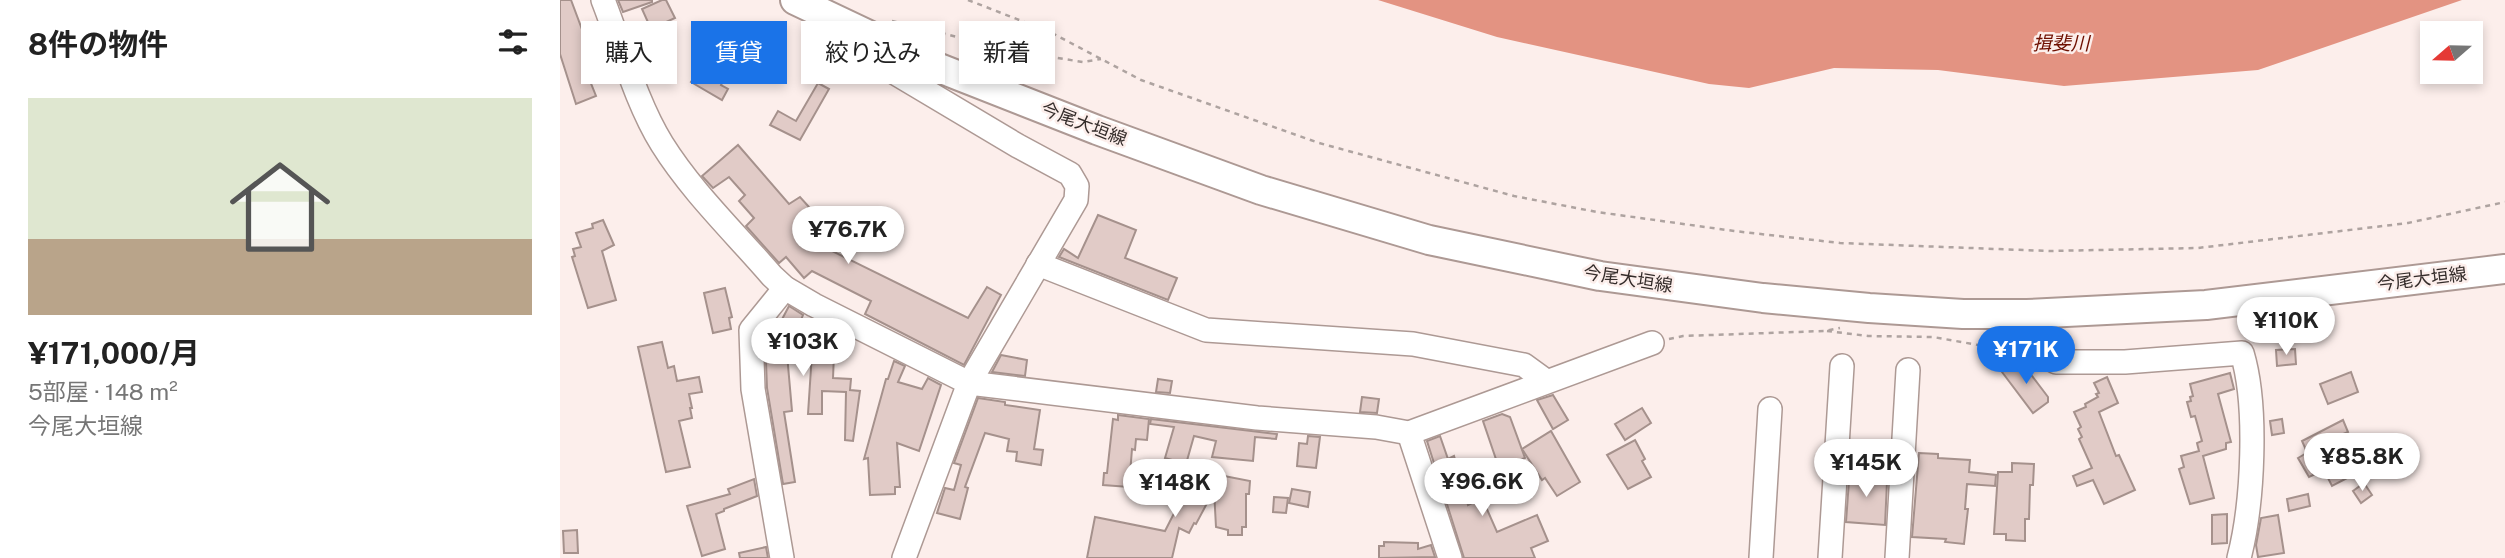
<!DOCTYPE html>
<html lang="ja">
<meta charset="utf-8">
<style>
:root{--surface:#fff;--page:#f6f6f6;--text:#222;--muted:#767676;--accent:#1a73e8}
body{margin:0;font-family:"Public Sans","Noto Sans JP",sans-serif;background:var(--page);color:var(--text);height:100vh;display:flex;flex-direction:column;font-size:26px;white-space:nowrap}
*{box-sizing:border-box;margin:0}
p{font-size:23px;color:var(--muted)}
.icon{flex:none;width:38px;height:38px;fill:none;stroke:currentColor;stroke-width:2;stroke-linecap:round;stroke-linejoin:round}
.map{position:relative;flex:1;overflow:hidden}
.side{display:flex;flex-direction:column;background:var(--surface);width:560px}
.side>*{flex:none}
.hud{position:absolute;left:21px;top:21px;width:665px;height:63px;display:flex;gap:14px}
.needle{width:46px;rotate:250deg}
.buttons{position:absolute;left:1860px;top:21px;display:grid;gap:14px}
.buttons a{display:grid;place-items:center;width:63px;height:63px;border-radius:0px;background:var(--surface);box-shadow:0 4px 10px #0003;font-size:35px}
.price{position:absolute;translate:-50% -60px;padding:0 16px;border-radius:24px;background:#fff;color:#222;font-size:23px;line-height:46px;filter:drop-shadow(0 2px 4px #0008)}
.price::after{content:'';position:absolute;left:50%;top:42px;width:21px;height:16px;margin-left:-10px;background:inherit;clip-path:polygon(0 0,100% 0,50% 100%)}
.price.active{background:var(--accent);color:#fff}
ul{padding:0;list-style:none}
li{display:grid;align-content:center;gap:14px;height:371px;padding:0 28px}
li span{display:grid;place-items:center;height:217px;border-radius:0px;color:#555}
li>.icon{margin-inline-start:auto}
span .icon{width:126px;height:126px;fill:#fffc;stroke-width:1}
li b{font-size:30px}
h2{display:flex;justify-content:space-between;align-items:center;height:84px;padding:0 28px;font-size:30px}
.chip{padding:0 24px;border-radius:0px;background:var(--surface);box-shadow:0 4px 10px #0003;font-size:24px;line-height:63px}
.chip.active{background:var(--accent);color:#fff}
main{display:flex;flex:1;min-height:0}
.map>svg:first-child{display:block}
.water{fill:#e39382}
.building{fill:#e1cbc7;stroke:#a5918c;stroke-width:2}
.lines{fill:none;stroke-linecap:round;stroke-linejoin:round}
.minor-casing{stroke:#ad9994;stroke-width:26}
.major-casing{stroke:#ad9994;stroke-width:32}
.path{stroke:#aea3a0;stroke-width:2.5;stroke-dasharray:5 5;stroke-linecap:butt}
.minor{stroke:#fff;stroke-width:23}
.major{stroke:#fff;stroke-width:28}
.labels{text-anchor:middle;stroke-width:5;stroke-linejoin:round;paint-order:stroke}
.street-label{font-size:18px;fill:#342c2a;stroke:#fceeeb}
.water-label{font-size:19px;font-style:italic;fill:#6e0f00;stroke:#fceeeb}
</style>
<main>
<section class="side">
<h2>8件の物件<svg class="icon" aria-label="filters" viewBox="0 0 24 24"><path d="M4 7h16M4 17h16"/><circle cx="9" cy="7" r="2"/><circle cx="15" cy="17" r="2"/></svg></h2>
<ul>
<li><span style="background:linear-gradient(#dfe7d0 65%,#b9a48a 0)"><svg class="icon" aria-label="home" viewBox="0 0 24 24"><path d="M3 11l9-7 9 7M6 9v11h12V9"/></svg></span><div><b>¥171,000/月</b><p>5部屋 · 148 m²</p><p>今尾大垣線</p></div></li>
</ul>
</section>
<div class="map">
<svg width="1945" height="558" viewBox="0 0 1945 558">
<rect width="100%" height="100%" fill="#fceeeb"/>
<path class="water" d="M818,0H1902L1698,70L1504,86L1378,70L1274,68L1189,88L1149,84L937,37Z"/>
<g class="building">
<path d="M0,0H11L26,40L40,36L47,58L24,66L36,96L16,104L0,54Z"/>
<path d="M58,0H92V2L63,12Z"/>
<path d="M102,0H106L115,18L91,29L82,9Z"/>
<path d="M140,69L163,81L161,85L168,89L162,100L131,82Z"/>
<path d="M258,83L269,89L240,140L210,125L218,111L236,121Z"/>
<path d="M178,145L229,204L240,197L249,207L240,216L268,249L408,318L427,287L441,295L404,365L305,314L311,301L252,271L244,278L226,257L219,263L186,226L194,218L179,201L185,195L169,177L153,188L142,176Z"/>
<path d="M538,215L576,230L565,258L617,278L608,300L499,257L504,249L518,258Z"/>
<path d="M43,220L54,245L42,251L56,300L28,308L12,257L15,256L13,249L21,247L16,233L33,228L32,224Z"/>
<path d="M165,288L172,317L169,318L171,329L153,333L144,293Z"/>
<path d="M229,306L243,315L241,320L258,328H269L283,335L274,354L273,378L291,379L290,390L300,391L293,441L285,440L286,392L262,391V414H248L252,353L227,354L232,411L224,412L235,482L223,484L207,388L205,335L211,328L218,327Z"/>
<path d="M102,342L108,368L114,366L117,381L139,377L142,392L129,394L132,408H130L132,418L119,421L130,467L106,472L78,347Z"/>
<path d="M1735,349L1736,364L1717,366L1716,350Z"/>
<path d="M441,355L467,360L465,376L432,372Z"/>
<path d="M334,361L345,366L338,382L362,389L368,378L381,385L359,451L337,443L340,487H335V494L310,495L308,458L304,459L326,379H328Z"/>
<path d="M1452,364L1469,365V372L1488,397V402L1473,413L1442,372Z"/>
<path d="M1791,372L1798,392L1768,404L1760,384Z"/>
<path d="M1670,373L1674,389L1658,394L1671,442L1666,443V449L1643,456L1654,498L1630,504L1619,469L1624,467L1621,456L1639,451L1637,443L1642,441L1635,416L1631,417L1627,402L1631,401L1630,397L1633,396L1630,384Z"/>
<path d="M1547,377L1558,403L1539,412L1556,456L1559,455L1575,490L1544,504L1533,480L1517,486L1513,476L1532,468L1519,439L1522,437L1518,429L1521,427L1514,412L1526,407L1525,404L1538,397L1536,394L1539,393L1534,383Z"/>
<path d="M598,379L612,381L610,393L596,392Z"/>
<path d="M993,395L1008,420L993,429L977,400Z"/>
<path d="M802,397L819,399L817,413L800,412Z"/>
<path d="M418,398L445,402V405L480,410L474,449L483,450L481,465L456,461L457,452L447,451L449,439L425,433L405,487L408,488L400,519L377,513L385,488L394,490L401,465L394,463Z"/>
<path d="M1082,408L1091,423L1065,440L1055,424Z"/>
<path d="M942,414L950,417L965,458L939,468L923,421Z"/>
<path d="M558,415L589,419L587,440L576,439L575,450L572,449L569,487L543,485L544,473H547L553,419L558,420Z"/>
<path d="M591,419L717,434L716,439L695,437L693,461L652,457L656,441L634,436L626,464L605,458L614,427L590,424Z"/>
<path d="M1722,419L1724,433L1712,435L1710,421Z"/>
<path d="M1783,420L1788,432L1776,437L1787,459L1783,460L1791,476L1772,486L1764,470L1749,477L1738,458L1750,451L1749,448L1746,450L1742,441Z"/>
<path d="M991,431L1020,482L997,496L985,478L982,480L962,449Z"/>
<path d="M748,436L760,437L756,468L737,466L739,443L747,444Z"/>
<path d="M880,436L888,459L894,456L908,505L922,498L937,532L977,515L988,541L971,548L975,558H904L867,441Z"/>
<path d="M1075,440L1085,459L1082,461L1091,477L1068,489L1047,455Z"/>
<path d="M1359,453L1378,454V458L1410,460L1409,472L1436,475L1435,486L1407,484L1405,509H1408L1404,544L1385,542L1386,539L1352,537Z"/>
<path d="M934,459L939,474L924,479L919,464Z"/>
<path d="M629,462L654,474L690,481L689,494H686V527H682V535H668V530L656,527L654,490L636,524L634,523L629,533L619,528L612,558H527L535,517L605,531L631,480L622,476Z"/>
<path d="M1452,463L1474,464L1473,485H1470L1469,519H1465V541L1446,540V534H1434L1438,472H1452Z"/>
<path d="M1290,467L1306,468L1305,476H1309V481L1327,482L1325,525L1286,522Z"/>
<path d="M194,479L197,496L164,509V511L156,514L165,549L142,556L127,506L170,494L168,489Z"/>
<path d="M1804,483L1812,495L1801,503L1793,491Z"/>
<path d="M732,489L750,492L748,507L729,503Z"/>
<path d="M1748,494L1750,506L1729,511L1727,499Z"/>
<path d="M714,497L728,498L726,513L713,512Z"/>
<path d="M1667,514V543L1652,544V515Z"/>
<path d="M1718,515L1724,553L1698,557L1696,545L1701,518Z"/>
<path d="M17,530L18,553H4L3,531Z"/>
<path d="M824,542L858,543V549L871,545L875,557L819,558V546H824Z"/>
<path d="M206,547L208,558H180L179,553Z"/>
</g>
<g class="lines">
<defs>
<g id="minor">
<path d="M43,0C61,46 76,102 102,144C132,192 175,233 212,276L225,288L254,305L409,383L697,418L816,427L849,433L1092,343"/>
<path d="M292,27L297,41L327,68L458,146L510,174L517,186L516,200L409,383L344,558"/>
<path d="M478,264L646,330L853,344L964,365L986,381"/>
<path d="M1487,357L1496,362H1565L1682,353C1698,406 1693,504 1679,558"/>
<path d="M849,433L890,558"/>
<path d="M222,558L193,389L191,330L225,288"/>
<path d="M1201,558L1210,409"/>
<path d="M1270,558L1282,366"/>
<path d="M1337,558L1348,370"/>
</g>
<path id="major" d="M235,0L374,66L537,130L701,190L869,240L1040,276L1203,298L1309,308L1403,314H1467L1646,305L1945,269"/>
</defs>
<use href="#minor" class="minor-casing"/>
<use href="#major" class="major-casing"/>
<g class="path">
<path d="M408,0L490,32L581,80L759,143L954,196L1037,212L1174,231L1280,243L1489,251L1638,248L1848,223L1945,202"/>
<path d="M332,21L459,52L523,62L541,59"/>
<path d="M1267,331L1308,336L1373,337L1469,354"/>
<path d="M1109,339L1123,336L1264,331L1280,328"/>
</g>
<use href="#minor" class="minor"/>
<use href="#major" class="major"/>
</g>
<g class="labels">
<g class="street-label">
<text transform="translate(524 124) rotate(21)" y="6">今尾大垣線</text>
<text transform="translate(1068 279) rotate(9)" y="6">今尾大垣線</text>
<text transform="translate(1862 279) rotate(-7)" y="6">今尾大垣線</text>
</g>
<g class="water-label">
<text x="1501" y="50">揖斐川</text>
</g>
</g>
</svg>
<div class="buttons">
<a><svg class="needle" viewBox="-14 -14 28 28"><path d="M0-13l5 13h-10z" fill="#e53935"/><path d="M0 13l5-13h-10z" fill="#767676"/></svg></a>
</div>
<b class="price" style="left:288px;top:266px">¥76.7K</b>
<b class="price" style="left:1726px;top:357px">¥110K</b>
<b class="price" style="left:243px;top:378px">¥103K</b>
<b class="price active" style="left:1466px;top:386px">¥171K</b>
<b class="price" style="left:1802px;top:493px">¥85.8K</b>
<b class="price" style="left:1306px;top:499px">¥145K</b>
<b class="price" style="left:922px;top:518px">¥96.6K</b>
<b class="price" style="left:615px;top:519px">¥148K</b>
<div class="hud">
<a class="chip">購入</a>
<a class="chip active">賃貸</a>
<a class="chip">絞り込み</a>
<a class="chip">新着</a>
</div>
</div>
</main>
